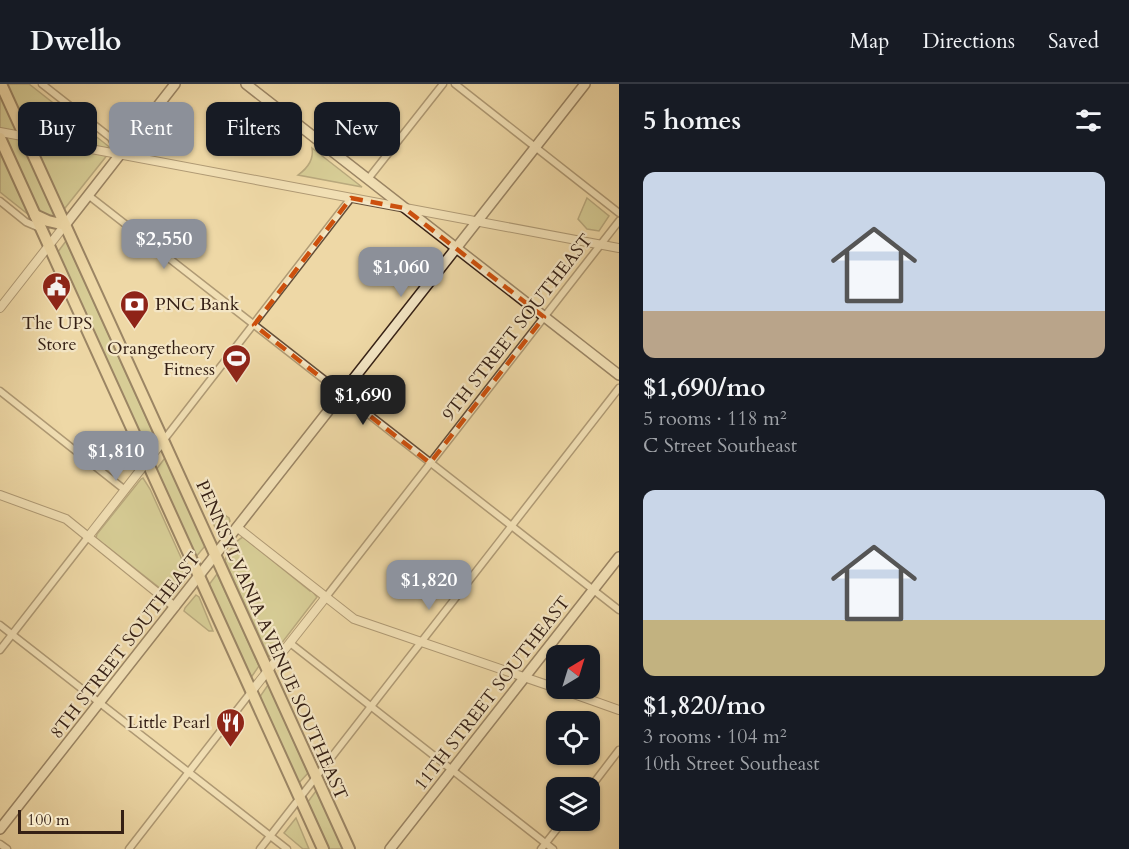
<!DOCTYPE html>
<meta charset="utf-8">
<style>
:root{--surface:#171b24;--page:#242831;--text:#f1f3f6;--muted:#9ea1a6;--line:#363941;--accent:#8c9099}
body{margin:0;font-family:Cardo,serif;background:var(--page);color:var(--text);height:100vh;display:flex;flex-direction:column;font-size:22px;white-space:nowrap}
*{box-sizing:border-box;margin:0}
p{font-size:20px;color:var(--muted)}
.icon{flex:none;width:33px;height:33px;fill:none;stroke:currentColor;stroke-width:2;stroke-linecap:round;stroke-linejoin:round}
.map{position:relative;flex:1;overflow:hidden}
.details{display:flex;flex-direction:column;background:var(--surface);width:510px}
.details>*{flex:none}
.hud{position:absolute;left:18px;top:18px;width:510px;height:54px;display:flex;gap:12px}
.needle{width:39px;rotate:38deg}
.buttons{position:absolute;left:546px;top:561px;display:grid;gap:12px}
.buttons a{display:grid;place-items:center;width:54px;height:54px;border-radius:12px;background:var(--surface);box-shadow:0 2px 4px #0004;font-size:30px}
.scale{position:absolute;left:18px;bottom:15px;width:106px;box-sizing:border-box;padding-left:6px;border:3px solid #352015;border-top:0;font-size:16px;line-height:21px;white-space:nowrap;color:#352015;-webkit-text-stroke:4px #f4e6c5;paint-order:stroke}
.price{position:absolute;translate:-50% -51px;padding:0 14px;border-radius:12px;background:var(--accent);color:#fff;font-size:20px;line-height:39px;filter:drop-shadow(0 2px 3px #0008)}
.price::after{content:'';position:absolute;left:50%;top:36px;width:18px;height:14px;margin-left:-9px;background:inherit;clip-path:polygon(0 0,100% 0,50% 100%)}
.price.current{background:#222;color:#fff}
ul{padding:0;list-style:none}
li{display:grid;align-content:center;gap:12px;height:318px;padding:0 24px}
li span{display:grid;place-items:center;height:186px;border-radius:12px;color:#555}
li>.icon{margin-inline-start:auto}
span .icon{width:108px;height:108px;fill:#fffc;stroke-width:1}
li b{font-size:26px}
h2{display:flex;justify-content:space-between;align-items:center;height:72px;padding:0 24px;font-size:26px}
.pill{padding:0 21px;border-radius:12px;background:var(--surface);box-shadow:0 2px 4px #0004;font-size:21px;line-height:54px}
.pill.current{background:var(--accent);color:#fff}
header{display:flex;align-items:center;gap:36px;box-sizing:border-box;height:84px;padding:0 30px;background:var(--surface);border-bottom:2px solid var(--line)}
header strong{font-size:28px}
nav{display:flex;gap:33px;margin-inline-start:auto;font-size:21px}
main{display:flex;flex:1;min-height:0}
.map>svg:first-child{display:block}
.green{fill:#bbbe84;stroke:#786f4c;stroke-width:1.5}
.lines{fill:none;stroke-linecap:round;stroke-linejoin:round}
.minor-casing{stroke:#634e39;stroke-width:9}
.tertiary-casing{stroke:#634e39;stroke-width:10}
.secondary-casing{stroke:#352015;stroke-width:12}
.primary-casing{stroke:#352015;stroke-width:14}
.minor{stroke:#f4e6c5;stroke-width:6}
.tertiary{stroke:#f4e6c5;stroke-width:8}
.secondary{stroke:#f4e6c5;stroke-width:9}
.primary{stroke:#eed8a6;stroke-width:10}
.marked{fill:none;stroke:#cd500d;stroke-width:4.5;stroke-dasharray:12 8;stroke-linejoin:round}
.labels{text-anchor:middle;stroke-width:4.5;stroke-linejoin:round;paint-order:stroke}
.poi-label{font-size:18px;fill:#352015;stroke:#f4e6c5;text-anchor:end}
.street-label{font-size:18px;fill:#352015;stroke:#f4e6c5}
</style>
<header>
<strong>Dwello</strong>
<nav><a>Map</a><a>Directions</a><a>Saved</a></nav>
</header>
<main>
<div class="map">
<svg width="619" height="765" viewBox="0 0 619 765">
<rect width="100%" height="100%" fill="#eed8a6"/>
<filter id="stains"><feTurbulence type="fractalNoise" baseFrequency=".00333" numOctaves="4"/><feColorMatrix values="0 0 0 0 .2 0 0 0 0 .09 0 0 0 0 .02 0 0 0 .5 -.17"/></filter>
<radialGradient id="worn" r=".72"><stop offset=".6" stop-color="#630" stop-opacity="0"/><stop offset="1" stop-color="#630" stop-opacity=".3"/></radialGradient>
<g class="green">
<path d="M0,0H29L112,65L46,148L44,143L0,108Z"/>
<path d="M312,64L362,103L298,91C308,84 314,76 312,64Z"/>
<path d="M587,114L609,132L599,147L587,145L578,135Z"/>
<path d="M66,157L154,351L144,362L57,169Z"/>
<path d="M165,374L205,462L195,474L155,387Z"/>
<path d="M143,394L150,405L188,489L186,495L173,512H170L105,461H103L96,454L97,450L141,395Z"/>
<path d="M218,426L229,434L230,437L218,450L213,439Z"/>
<path d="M243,453L310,507H312L317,513L271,573L268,571L225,477C227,469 235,457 243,453Z"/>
<path d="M217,490L259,582L250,595L208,502Z"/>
<path d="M196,511L199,513L213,547H209L184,527L185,524Z"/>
<path d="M268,601L308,689L298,700L259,614Z"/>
<path d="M316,707L343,765H327L307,719Z"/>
<path d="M296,734L309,765H303L284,749Z"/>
</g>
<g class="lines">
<defs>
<g id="minor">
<path d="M42,0L111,54L120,71"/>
<path d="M455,0L619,129"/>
<path d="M368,95L443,0"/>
<path d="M88,111L619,526"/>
<path d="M0,117L26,138L40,144"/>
<path d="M0,307L125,406"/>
<path d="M163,357L351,114"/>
<path d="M326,513L619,137"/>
<path d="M0,541L287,765"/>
<path d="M290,559L553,765"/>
<path d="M0,566L88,453"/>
<path d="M590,704L619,666"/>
<path d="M0,760L7,765"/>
<path d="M129,765L251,608"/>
<path d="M260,765L619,304"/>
<path d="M541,765L564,736"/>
</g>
<g id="tertiary">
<path d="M0,48L619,164"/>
<path d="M0,224L65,141"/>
<path d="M0,411L66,435L175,523"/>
<path d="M238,444L354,535L556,604"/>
<path d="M88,453L163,357"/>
<path d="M557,604L619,626"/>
<path d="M251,608L326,513"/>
</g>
<g id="secondary">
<path d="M246,0L619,291"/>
<path d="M65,141L175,0"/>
<path d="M0,745L585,0"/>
<path d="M390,765L619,473"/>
</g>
<g id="primary">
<path d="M1,0L349,765"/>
<path d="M0,54L323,765"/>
<path d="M35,131L48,137L65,141"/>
</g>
</defs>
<use href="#minor" class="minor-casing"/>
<use href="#tertiary" class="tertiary-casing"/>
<use href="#secondary" class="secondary-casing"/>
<use href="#primary" class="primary-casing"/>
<use href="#minor" class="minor"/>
<use href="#tertiary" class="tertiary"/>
<use href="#secondary" class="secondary"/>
<use href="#primary" class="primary"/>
</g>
<path d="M0 0H619V765H0ZM351,114L404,124L544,233L430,379L254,241Z" fill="#eed8a6" fill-opacity=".55" fill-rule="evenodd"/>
<path class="marked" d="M351,114L404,124L544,233L430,379L254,241Z"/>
<defs>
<symbol id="civic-pin" viewBox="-11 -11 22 30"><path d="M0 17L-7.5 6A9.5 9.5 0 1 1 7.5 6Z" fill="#8f2418" stroke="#f4e6c5"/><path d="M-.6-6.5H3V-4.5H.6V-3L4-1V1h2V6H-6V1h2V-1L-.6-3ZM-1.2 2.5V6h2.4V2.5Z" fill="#fff"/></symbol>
<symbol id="bank-pin" viewBox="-11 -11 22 30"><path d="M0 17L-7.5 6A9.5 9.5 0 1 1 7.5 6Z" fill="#8f2418" stroke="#f4e6c5"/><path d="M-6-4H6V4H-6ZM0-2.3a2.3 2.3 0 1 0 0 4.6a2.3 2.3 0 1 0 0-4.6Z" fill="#fff"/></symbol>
<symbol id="stadium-pin" viewBox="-11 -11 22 30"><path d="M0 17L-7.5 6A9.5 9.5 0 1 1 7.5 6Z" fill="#8f2418" stroke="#f4e6c5"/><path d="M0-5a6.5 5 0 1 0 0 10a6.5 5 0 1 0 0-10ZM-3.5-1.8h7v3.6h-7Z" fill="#fff"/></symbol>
<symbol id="restaurant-pin" viewBox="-11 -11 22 30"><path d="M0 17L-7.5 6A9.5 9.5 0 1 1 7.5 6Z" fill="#8f2418" stroke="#f4e6c5"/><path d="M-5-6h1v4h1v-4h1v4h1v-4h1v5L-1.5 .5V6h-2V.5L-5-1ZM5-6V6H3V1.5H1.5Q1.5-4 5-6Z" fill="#fff"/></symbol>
</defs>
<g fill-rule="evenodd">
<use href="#civic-pin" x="40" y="186" width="33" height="45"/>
<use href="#bank-pin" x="118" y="204" width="33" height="45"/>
<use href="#stadium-pin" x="220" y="258" width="33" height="45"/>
<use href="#restaurant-pin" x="214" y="622" width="33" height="45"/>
</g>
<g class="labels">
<g class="poi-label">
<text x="155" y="226" text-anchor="start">PNC Bank</text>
<text x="57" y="245" text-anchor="middle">The UPS<tspan x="57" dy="21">Store</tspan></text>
<text x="215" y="270">Orangetheory<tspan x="215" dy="21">Fitness</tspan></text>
<text x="210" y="644">Little Pearl</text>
</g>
<g class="street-label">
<text transform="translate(517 243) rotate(-52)" y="6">9TH STREET SOUTHEAST</text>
<text transform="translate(272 556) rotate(66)" y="6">PENNSYLVANIA AVENUE SOUTHEAST</text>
<text transform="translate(125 561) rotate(-52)" y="6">8TH STREET SOUTHEAST</text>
<text transform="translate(492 609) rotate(-52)" y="6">11TH STREET SOUTHEAST</text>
</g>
</g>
<rect width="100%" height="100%" filter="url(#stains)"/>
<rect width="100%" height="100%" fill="url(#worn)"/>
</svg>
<div class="buttons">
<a><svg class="needle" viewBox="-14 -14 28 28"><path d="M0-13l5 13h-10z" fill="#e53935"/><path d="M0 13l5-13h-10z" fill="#9ea1a6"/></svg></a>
<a><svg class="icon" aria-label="locate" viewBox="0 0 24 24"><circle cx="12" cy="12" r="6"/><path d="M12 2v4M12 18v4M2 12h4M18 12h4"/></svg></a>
<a><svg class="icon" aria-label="layers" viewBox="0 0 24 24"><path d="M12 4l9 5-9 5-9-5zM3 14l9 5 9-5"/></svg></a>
</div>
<div class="scale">100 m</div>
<b class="price" style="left:164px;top:186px">$2,550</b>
<b class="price" style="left:401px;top:214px">$1,060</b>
<b class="price current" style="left:363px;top:342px">$1,690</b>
<b class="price" style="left:116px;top:398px">$1,810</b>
<b class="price" style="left:429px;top:527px">$1,820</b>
<div class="hud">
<a class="pill">Buy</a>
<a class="pill current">Rent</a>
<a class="pill">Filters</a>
<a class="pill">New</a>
</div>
</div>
<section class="details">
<h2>5 homes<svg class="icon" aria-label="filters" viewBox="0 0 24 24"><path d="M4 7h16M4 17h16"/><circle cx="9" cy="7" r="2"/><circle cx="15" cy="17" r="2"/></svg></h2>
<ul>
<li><span style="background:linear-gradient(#c9d6e8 75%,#b9a48a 0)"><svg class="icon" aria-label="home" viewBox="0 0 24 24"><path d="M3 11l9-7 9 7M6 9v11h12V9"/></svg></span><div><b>$1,690/mo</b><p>5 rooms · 118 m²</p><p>C Street Southeast</p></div></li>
<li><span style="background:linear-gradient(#c9d6e8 70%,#c2b280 0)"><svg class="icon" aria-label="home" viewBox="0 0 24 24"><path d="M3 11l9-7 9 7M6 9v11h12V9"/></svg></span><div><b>$1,820/mo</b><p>3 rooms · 104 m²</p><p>10th Street Southeast</p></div></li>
</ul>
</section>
</main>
